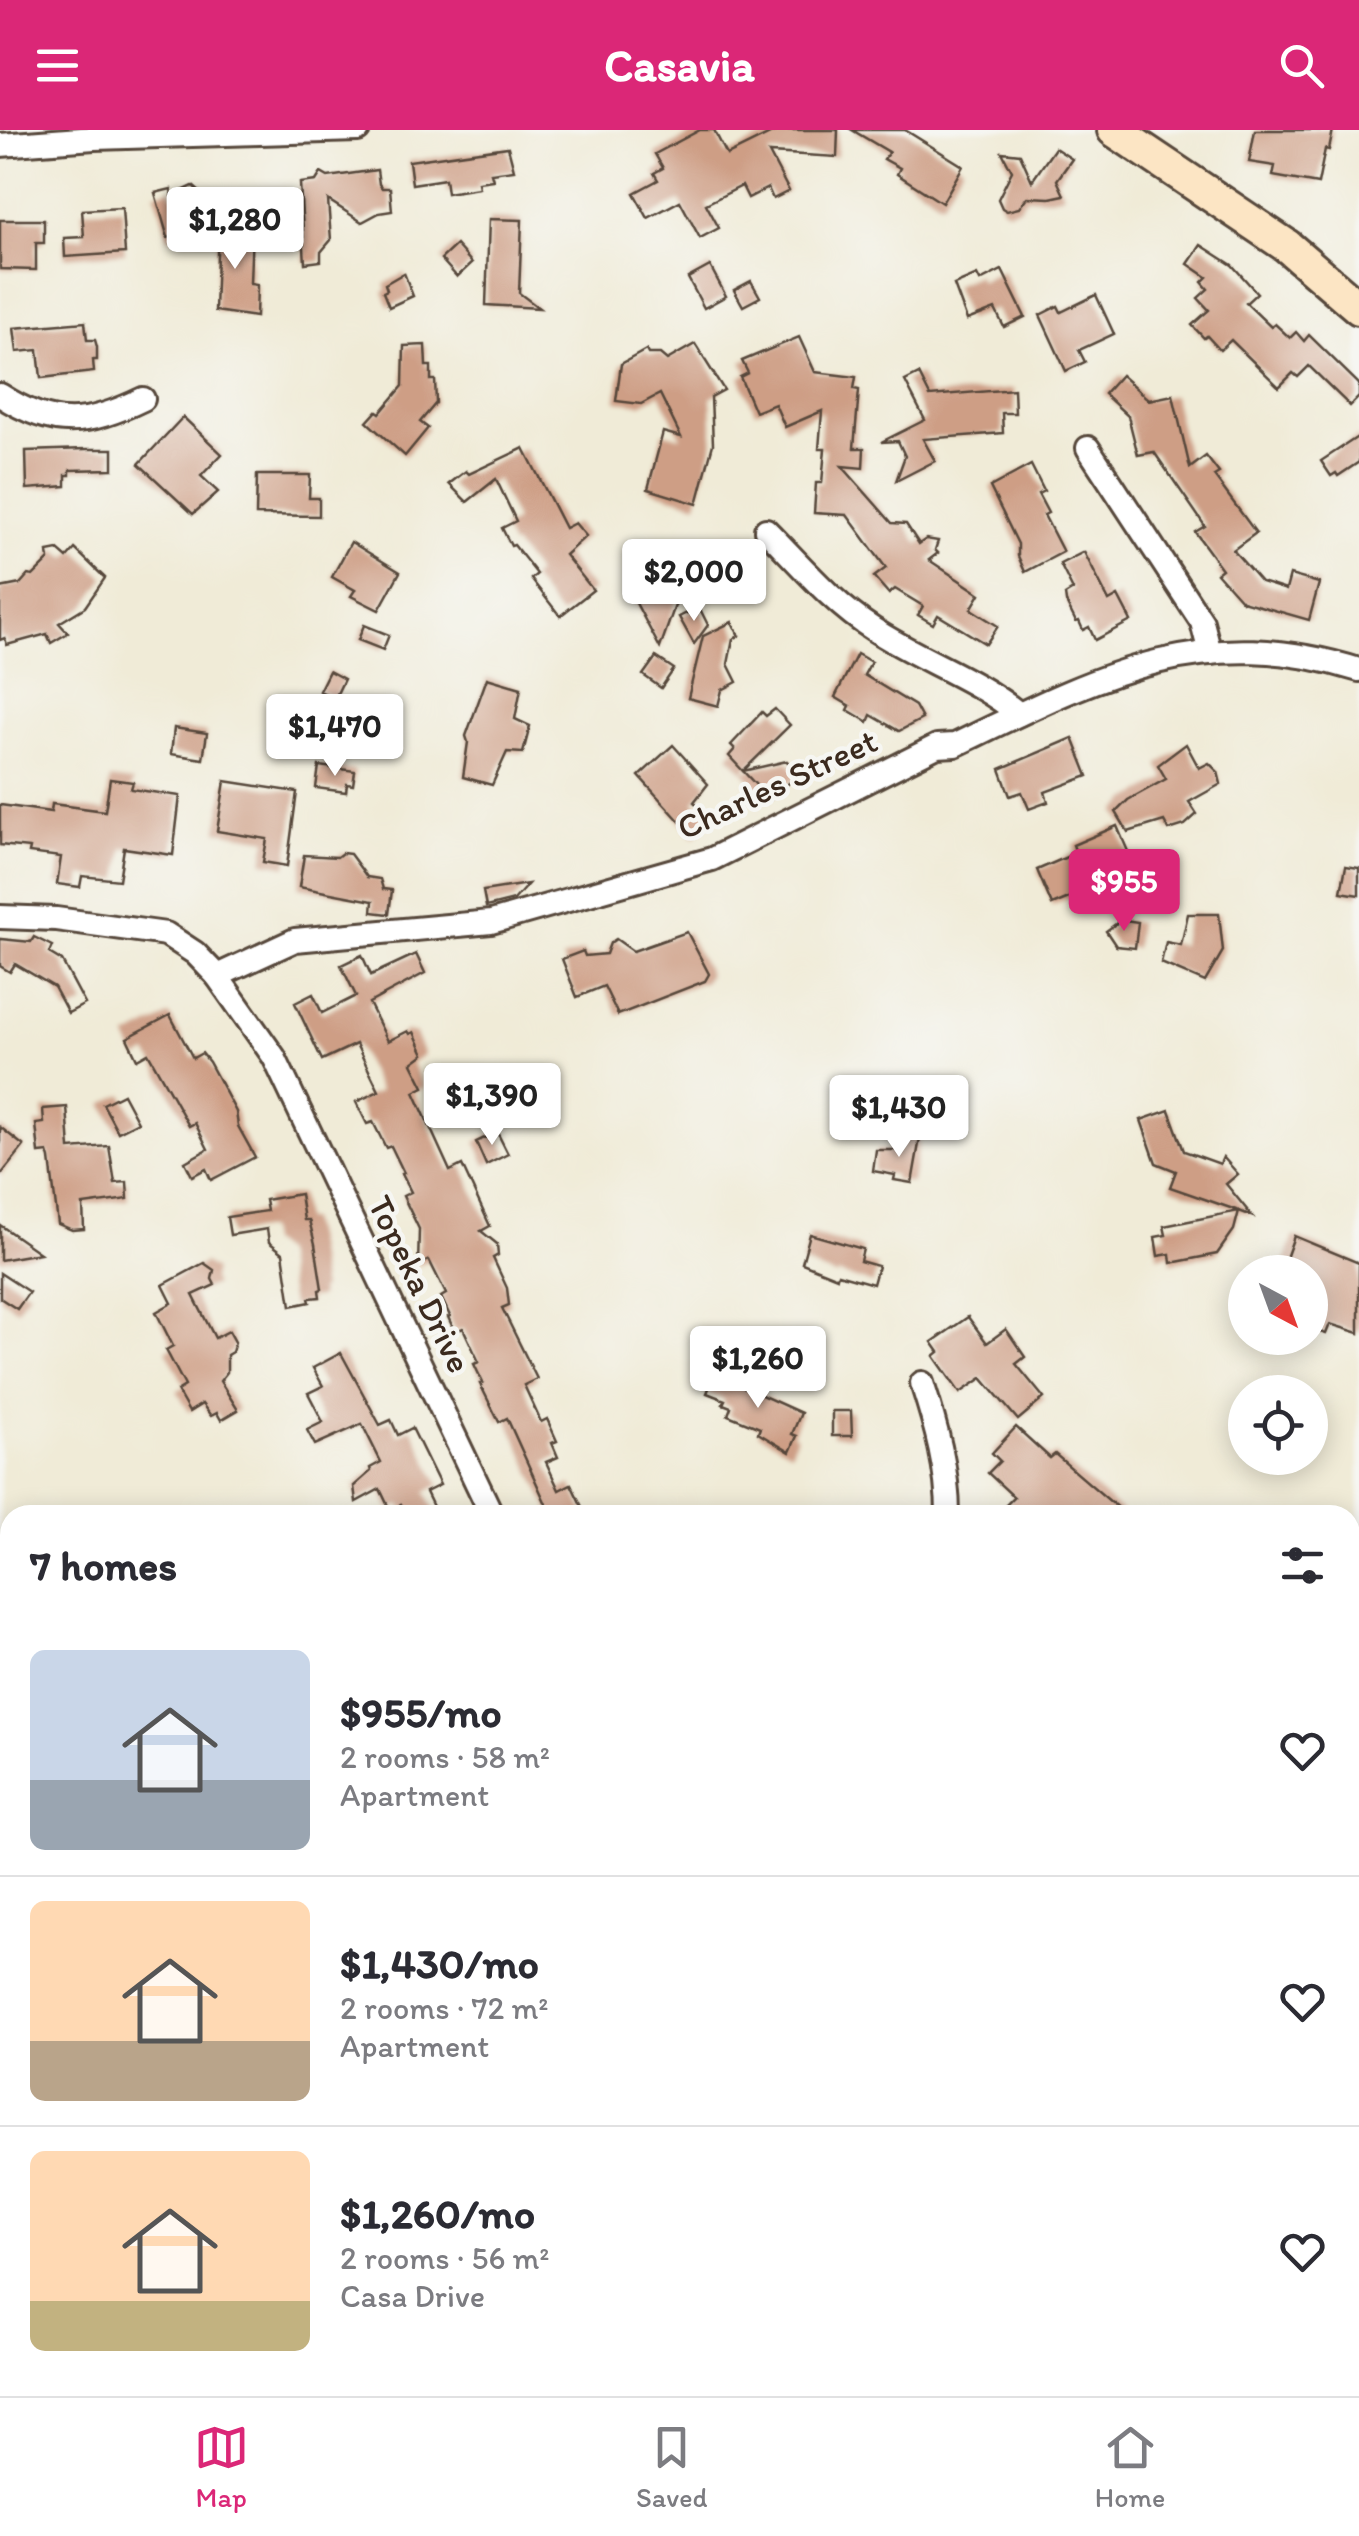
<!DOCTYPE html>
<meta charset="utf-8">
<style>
:root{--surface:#fff;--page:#f2f2f3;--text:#2b2b33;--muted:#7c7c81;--line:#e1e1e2;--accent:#db2777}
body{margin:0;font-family:Itim,sans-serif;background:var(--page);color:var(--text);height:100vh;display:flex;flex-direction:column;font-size:38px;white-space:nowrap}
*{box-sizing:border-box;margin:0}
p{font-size:32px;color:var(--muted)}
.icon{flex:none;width:55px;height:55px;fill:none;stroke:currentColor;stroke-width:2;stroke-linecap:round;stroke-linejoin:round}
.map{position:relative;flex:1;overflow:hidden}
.panel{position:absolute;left:0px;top:1375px;width:1360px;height:892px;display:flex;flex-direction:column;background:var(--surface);border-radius:30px 30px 0 0;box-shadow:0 5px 25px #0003}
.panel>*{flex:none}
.needle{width:65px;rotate:139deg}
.controls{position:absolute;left:1228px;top:1125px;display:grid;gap:20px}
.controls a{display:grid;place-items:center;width:100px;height:100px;border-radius:50%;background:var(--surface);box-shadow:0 5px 25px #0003;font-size:50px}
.price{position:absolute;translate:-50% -85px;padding:0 22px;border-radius:10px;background:#fff;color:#222;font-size:32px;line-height:65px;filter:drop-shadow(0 2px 5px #0008)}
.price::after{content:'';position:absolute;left:50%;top:60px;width:30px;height:22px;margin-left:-15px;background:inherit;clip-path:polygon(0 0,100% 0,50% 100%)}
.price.current{background:var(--accent);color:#fff}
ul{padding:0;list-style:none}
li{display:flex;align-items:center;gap:30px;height:250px;padding:0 30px}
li+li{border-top:2px solid var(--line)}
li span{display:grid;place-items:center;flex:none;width:280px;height:200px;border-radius:15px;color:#555}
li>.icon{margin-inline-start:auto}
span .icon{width:120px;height:120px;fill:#fffc;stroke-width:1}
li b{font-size:42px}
h2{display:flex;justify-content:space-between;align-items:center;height:120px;padding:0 30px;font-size:42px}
header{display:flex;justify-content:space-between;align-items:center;height:130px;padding:0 30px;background:var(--accent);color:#fff;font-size:45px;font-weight:700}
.tabs{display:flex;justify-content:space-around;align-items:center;height:140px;border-top:2px solid var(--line);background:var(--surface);font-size:28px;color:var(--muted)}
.tabs a{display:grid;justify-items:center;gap:5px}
.tabs .current{color:var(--accent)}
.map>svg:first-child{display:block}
.building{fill:#ce9e85}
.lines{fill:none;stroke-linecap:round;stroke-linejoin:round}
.minor-casing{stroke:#56473a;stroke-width:28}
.secondary-casing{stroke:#56473a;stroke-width:38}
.minor{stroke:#fff;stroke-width:22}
.secondary{stroke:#fce5c4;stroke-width:32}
.labels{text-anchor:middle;stroke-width:9;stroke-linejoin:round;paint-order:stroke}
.street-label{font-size:35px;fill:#3b2a1e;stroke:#f6f6f2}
</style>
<header><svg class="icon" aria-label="menu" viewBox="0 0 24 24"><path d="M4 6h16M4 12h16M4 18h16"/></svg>Casavia<svg class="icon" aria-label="search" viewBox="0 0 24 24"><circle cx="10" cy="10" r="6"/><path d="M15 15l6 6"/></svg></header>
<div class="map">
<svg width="1359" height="2266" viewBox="0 0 1359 2266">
<rect width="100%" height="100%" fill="#f6f6f2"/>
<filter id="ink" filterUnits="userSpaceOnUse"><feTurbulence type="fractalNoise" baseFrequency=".01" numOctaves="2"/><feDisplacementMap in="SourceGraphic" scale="20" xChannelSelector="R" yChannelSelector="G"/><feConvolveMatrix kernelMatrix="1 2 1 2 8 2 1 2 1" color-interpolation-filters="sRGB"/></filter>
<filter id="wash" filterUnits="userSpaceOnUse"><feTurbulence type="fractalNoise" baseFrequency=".0048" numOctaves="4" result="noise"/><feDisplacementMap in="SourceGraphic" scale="40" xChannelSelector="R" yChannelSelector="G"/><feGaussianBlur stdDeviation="2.25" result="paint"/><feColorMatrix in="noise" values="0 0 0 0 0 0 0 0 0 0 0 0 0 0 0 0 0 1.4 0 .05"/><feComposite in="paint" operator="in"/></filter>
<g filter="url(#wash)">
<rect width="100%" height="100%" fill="#f0ebd7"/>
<g id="blocks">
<g class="building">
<path d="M700,0H714L727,25L778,0H838L837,27L769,23L789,61L773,69L768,58L748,68L742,56L706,74L719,98L700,108L680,71L648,88L634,63L658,50L654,43L663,38L655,24Z"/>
<path d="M852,0H905L963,36L942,73L897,44L900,38L884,29L889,22Z"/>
<path d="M1255,0H1333L1329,20L1325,19L1318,54L1273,46L1275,36L1249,32Z"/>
<path d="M508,17L514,40L491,43L493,50L478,52L479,58L447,63L445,49L412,54L409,31Z"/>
<path d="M1055,18L1072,29L1057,50L1064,65L1050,68L1027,67L1019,78L1007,81L1002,78L998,69L1012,41L1002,22L1020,24L1032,51Z"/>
<path d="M377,40L379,54L382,58H390L392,81L379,83L362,92L328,70L331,110L321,122V131L305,133L300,53L316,51L321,43L328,47Z"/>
<path d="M193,56L201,63L215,106L200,110L192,101L168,108L155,63L171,59L172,66Z"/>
<path d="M122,78L125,123L65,127L64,108L84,107L82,80Z"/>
<path d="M489,89L522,90L519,163L539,178L486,175Z"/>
<path d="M0,90H44V113H36V140L0,139Z"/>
<path d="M218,96L252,97L250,154L257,155L256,187L215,181Z"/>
<path d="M456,115L472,133L457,147L441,129Z"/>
<path d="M1201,115L1232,135L1257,163L1246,173L1271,197L1275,194L1290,208L1296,202L1304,211L1309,205L1359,254V267L1350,276L1309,236L1298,247L1293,243L1279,257L1231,210L1220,220L1207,206L1204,208L1192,195L1209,180L1198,168L1208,159L1202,152L1207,147L1188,134Z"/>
<path d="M710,136L726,166L704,178L688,148Z"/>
<path d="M1002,140L1025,187L1004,197L995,179L967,190L954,155L977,145L980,151Z"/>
<path d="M404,143L413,166L389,177L383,162L387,160L385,154Z"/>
<path d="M751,151L760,167L743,176L734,160Z"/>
<path d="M1096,165L1114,204L1079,220L1085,232L1066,241L1040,185L1058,176L1061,182Z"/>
<path d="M85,192L87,210H95L97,217V230H93L94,242L41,248L38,220L17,222L14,198Z"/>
<path d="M799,207L815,242L856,247L854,259L859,260L854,318H864L863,338L842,336L892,393L906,394L919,414L926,409L938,411L935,420L938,423L929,430L980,464L971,479L998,496L986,514L938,485L933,494L918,485L923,476L895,459L889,464L874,447L886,438L847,385L814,383L816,353H822L825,319H819L822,281L785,297L775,274L755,282L740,247L748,243L742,231Z"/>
<path d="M695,214L724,260L711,267L713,314L697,374L648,359L663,302L681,307L660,264L641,274L616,271L621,234L646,220L648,224H660L667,230Z"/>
<path d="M425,215L426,236H431V250H435L436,273L420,292L428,298L405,326L367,292L377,281L380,283L403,256L404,216Z"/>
<path d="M919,244L930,266L1014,259L1015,283H1002L1003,303L923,309L935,331L896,351L905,326L898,311L881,312L925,290L905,251Z"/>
<path d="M1121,245L1149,270L1173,265L1190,338L1206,326L1219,343L1214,346L1256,403L1233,420L1261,452L1286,460L1290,445L1319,453L1309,490L1242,471L1217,443L1222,439L1195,402L1205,396L1154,322L1138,325L1128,286L1104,264Z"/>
<path d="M183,287L222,324L201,346L218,362L193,384L139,334Z"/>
<path d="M1359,306V332L1338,346L1336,343L1331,346L1321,331Z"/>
<path d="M524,318L565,398L575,393L586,406L565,425L593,460L560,486L531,449L537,444L514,415L511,416L502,398L516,391L496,349L467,372L449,354L466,341L469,344Z"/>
<path d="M86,319H113V339L70,340V345H66V356L27,359L26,321Z"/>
<path d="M1031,335L1044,361L1038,364L1048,383L1044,385L1063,422L1025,442L1018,426V414L990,357Z"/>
<path d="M257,345H310L309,368H319V386L256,385Z"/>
<path d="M351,412L400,442L379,480L351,466L355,460L332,447Z"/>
<path d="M75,419L105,448L85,477L59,493L68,503L51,513L47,504L7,515L5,508L0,510V458L20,454L28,445L33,446L49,430L48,422L58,420L67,428Z"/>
<path d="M1084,422L1109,471L1118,466L1131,491L1095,510L1089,497L1083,500L1079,491L1076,492L1066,472L1065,465L1073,460L1060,434Z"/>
<path d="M677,434L684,450L660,518L629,460Z"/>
<path d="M699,477L708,495L694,514L679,487Z"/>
<path d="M732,492L739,506L733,509L728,534L737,552L722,560L718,576L688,568L703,506Z"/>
<path d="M364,495L389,505L383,520L358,510Z"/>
<path d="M857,524L871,532L864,545L915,576L922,589L899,601L871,585L868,592L848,580L850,576L835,567Z"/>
<path d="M656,527L674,539L661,558L643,545Z"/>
<path d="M329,541L344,549L335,568L319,561Z"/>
<path d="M487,548L521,558L515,589L530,596L523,623L507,622L492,655L463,647L468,612L466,606Z"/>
<path d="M775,579L790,595L743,641L729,626L735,619L731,615L762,582L766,586Z"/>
<path d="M174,598L207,603L203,629L171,624Z"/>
<path d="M1073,608L1088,646L1045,662L1048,672L1029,679L1022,662L1010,666L1000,639Z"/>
<path d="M1186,614L1199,638L1209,633L1218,642L1221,654L1189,672L1197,684L1185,695L1169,700L1164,691L1128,702L1116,682L1128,670L1166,649L1158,635Z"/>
<path d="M673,615L708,654L694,672L712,691L694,707L639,646Z"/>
<path d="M787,631L799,644L770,670L743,641Z"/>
<path d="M319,636L355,641L353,655L347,654L346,662L316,658Z"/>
<path d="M110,649L133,652L131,659L180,666L173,725L124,718L119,750L82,746L80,757L57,754L61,727L29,723L30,718L0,715V675L51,682L52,674L105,681Z"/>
<path d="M225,651L297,662L287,736L263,732L267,709L217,701Z"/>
<path d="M1117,696L1130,726L1109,735L1117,753L1090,765L1088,760L1052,775L1037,740L1076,723L1073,715Z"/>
<path d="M342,723L350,724L367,747L380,749L383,759L392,760L389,784L372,782L373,771L299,757L304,725L337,727Z"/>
<path d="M1346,736L1359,738V765L1341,762Z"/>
<path d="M528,754L514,770L486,777L483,761Z"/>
<path d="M1188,784H1219L1223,821L1205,852L1161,833L1166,812L1181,815Z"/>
<path d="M1118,789L1138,792L1135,818L1116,816L1106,801L1117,793Z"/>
<path d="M687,802L709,844L705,851L618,885L604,856L577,867L562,829L583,821L585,826L606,824L610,813L616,809L633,821Z"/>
<path d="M34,807L52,816L49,823L62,831L85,874L68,883L54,857L15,834L10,842L0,836V809L31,812Z"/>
<path d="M416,824L425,843L369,873L388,911L408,901L410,904L414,902L424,924L412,933L424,957L414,962L450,1041L462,1035L490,1096L481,1101L497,1114L498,1125L493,1128L507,1158L509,1175L502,1178L537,1249L524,1255L541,1292L547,1289L557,1311L552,1313L558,1327L546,1332L559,1360L571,1354L586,1385H551L507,1288L499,1292L480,1254L483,1253L474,1234L479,1232L463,1198L455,1202L448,1187L450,1186L441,1167L446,1164L429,1130L418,1136L419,1099L403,1066L411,1062L402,1044L404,1043L391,1016L386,1018L373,992L367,994L356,972L379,961L356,914L322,930L295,873L313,864L322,883L356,866L341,835L362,825L371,845Z"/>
<path d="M170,885L193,928L202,923L209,932L236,982L238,996L255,1027L211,1050L206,1039L192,1046L185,1032L208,1019L195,993L189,996L148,923L137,929L127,908Z"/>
<path d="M123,964L138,992L118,1002L103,974Z"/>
<path d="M67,977L70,1019L109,1016L115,1053L127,1052L128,1069L83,1075L84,1099L72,1100L58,1094L50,1029L48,1022L39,1023L36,994L44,993L43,979Z"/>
<path d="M1169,980L1184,1021L1220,1034L1223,1027L1238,1044L1226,1054L1252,1086L1239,1081L1234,1100L1217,1124L1171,1133L1170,1124L1158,1126L1155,1107L1166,1105L1164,1096L1239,1081L1170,1057L1176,1041L1156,1033L1141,990Z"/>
<path d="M0,997L24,1016L0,1046Z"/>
<path d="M497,1002L508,1024L486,1035L476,1012Z"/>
<path d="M904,1005L920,1008L912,1053L894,1050L895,1045L873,1041L876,1020H901Z"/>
<path d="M300,1064L304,1090H309L315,1114L322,1159L319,1160L320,1167L309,1168L310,1172L291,1176L283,1123L269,1112L267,1099L230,1105L227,1087L267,1081L265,1070Z"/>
<path d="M0,1095L40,1123L0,1130Z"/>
<path d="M810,1104L863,1119L860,1131L878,1136L873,1154L838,1144L837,1147L802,1133Z"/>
<path d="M1294,1106L1359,1133V1203L1330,1194L1326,1204L1310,1199V1184L1316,1163L1310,1160V1142H1281Z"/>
<path d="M204,1133L214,1140L212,1149L215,1155L193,1165L215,1208L229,1201L235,1212L232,1222L227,1225V1242L220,1251L238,1280L221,1290L217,1283L211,1286L202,1274L189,1282L177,1261L185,1256L166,1220L173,1216L156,1182L172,1173L163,1155Z"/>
<path d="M0,1143L29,1162L17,1179L0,1168Z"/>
<path d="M968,1187L987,1213L1006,1199L1025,1227L1016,1234L1044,1268L1018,1290L982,1248L960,1263L934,1226L939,1222L932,1212Z"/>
<path d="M341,1223L380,1295L391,1290L398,1305L412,1298L440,1355L426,1362L437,1385H406L401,1375L390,1380L380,1359L356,1372L354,1356L371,1341L370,1338L381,1332L362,1294L315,1315L307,1300L323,1292L308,1263L323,1256L313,1238Z"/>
<path d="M715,1244L801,1283L792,1304L797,1306L790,1322L758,1303L760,1298L728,1285L731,1277L723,1274L725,1270L707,1263Z"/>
<path d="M832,1281H851L852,1306H832Z"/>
<path d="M1016,1297L1050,1328L1055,1324L1126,1385H1017L1006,1375L1014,1367L988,1343L1000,1331L992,1323Z"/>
</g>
</g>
</g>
<g filter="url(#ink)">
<use href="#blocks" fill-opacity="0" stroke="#56473a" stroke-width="2.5"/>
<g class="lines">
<defs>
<g id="minor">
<path d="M0,15L94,8L358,0"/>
<path d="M0,265C54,300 87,296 143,269"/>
<path d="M1088,318L1202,492L1210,523"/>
<path d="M766,400C800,434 832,473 873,499C920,530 975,548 1019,584"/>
<path d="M0,787L56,789L166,804L195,823L217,846L274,927L492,1385"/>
<path d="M217,846L295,810L491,792L712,729L937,616L955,615C1094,548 1200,490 1359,540"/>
<path d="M922,1253C936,1296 948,1339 948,1385"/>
<path d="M1350,1906L1359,1920"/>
<path d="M0,1988L10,1998"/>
<path d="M52,2258L57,2266"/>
<path d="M779,2258L780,2266"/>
<path d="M1342,2258L1344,2266"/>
<path d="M522,2266L534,2258"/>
</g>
<path id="secondary" d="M1114,0L1287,116L1359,178"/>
</defs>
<use href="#minor" class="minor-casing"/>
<use href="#secondary" class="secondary-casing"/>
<use href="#minor" class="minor"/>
<use href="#secondary" class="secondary"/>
</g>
</g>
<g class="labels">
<g class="street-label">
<text transform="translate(777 654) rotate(-25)" y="12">Charles Street</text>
<text transform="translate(420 1154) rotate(64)" y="12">Topeka Drive</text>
</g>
</g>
</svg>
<div class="controls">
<a><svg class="needle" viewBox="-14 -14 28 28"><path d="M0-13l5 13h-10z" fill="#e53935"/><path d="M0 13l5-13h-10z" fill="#7c7c81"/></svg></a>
<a><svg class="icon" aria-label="locate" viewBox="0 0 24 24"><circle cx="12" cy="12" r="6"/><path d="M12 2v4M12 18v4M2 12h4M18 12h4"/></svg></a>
</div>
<b class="price" style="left:235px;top:142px">$1,280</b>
<b class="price" style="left:694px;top:494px">$2,000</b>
<b class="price" style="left:335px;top:649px">$1,470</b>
<b class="price current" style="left:1124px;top:804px">$955</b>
<b class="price" style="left:492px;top:1018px">$1,390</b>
<b class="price" style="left:899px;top:1030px">$1,430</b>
<b class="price" style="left:758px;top:1281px">$1,260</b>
<section class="panel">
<h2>7 homes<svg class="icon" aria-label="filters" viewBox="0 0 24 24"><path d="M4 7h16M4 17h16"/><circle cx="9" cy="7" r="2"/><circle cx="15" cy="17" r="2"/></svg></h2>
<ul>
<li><span style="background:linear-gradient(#c9d6e8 65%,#9aa5b1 0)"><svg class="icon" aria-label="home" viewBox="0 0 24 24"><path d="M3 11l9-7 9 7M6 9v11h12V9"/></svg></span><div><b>$955/mo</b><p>2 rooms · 58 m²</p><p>Apartment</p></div><svg class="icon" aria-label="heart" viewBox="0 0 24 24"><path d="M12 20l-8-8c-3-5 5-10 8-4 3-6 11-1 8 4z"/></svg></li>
<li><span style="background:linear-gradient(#ffd9b3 70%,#b9a48a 0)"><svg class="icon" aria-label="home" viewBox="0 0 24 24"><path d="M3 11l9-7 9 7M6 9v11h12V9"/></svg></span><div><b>$1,430/mo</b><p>2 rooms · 72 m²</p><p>Apartment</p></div><svg class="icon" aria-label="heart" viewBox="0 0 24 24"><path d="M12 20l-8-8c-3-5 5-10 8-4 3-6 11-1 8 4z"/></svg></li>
<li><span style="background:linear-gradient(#ffd9b3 75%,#c2b280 0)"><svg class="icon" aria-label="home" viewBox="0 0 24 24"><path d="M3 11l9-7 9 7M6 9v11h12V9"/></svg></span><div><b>$1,260/mo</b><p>2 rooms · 56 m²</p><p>Casa Drive</p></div><svg class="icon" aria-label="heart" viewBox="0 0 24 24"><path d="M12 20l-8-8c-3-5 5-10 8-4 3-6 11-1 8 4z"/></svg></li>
</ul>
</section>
</div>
<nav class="tabs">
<a class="current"><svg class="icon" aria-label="map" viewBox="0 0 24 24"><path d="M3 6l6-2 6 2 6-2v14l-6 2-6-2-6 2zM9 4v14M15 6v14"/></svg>Map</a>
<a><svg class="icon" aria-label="saved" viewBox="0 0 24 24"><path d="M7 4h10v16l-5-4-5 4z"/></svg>Saved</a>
<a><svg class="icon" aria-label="home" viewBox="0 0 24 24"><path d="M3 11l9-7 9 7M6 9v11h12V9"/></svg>Home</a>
</nav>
